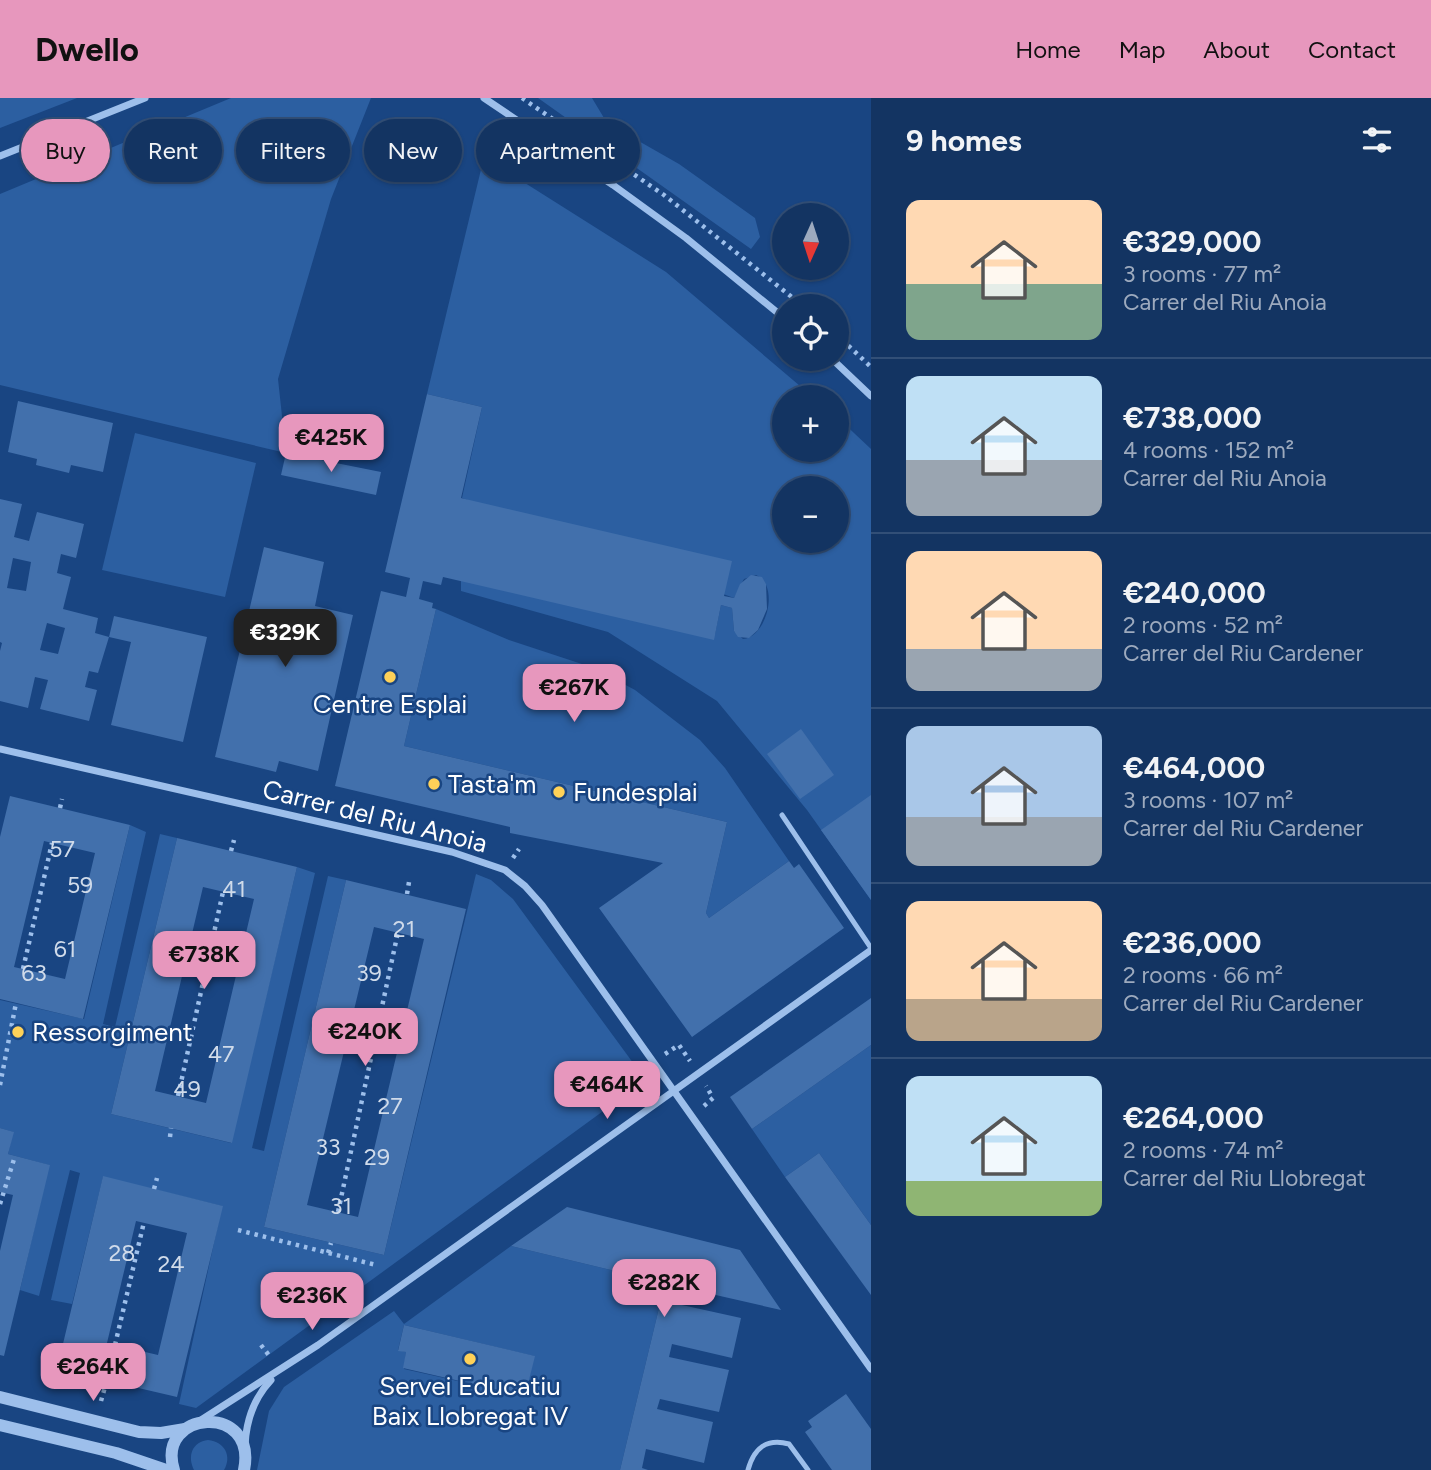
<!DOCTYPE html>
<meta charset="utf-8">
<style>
:root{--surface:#133462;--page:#203f6b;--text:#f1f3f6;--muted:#9daabe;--line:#324f77;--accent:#e797bd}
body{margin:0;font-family:Figtree,sans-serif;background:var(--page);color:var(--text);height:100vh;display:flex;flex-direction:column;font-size:26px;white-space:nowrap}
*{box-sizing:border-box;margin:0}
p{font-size:23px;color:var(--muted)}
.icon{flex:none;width:38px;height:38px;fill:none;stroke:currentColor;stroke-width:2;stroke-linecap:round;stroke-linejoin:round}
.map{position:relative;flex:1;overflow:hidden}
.drawer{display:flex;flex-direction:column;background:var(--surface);width:560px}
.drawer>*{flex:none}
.banner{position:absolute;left:21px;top:21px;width:665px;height:63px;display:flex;gap:14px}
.needle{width:46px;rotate:183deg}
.fabs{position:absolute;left:772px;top:105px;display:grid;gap:14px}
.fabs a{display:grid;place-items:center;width:77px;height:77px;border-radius:50%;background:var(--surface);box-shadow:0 2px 5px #0004,0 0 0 2px var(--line);font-size:35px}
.price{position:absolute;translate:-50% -60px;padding:0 16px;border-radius:14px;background:var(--accent);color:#111;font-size:23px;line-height:46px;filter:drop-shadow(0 2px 4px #0008)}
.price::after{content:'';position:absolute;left:50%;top:42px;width:21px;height:16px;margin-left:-10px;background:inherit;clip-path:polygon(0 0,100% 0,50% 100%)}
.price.active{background:#222;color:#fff}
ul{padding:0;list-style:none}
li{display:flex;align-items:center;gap:21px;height:175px;padding:0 35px}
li+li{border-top:2px solid var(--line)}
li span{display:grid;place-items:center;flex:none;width:196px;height:140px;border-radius:14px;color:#555}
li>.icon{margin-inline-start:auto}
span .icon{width:84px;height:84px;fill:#fffc;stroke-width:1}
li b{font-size:30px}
h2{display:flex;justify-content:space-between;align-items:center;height:84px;padding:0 35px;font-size:30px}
.tag{padding:0 24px;border-radius:32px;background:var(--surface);box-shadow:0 2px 5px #0004,0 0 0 2px var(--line);font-size:24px;line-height:63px}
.tag.active{background:var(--accent);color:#111}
header{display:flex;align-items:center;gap:42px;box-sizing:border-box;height:98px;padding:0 35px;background:var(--accent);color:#111}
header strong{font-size:33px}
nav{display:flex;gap:38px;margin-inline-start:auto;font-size:24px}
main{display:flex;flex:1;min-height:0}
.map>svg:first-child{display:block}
.green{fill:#2c5fa1;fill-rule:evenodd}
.building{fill:#4270ac;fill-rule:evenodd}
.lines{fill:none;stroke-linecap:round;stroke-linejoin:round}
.path{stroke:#9dbfeb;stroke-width:4.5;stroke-dasharray:3.5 5;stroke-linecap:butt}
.service{stroke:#9dbfeb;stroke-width:5}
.minor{stroke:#9dbfeb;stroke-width:7}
.tertiary{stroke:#9dbfeb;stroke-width:12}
.poi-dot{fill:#fed158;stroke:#194582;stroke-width:2.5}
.labels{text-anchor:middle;stroke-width:5;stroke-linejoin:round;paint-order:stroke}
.number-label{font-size:23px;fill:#d0dbea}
.poi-label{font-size:26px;fill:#fff;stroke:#194582;text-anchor:start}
.street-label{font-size:26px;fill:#fff;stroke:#194582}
</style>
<header>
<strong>Dwello</strong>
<nav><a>Home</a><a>Map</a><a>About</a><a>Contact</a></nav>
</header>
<main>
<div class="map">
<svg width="871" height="1372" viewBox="0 0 871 1372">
<rect width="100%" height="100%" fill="#194582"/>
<g class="green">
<path d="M0,0H77L0,30Z"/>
<path d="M231,0H371L331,101L278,281L286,355L0,287V96Z"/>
<path d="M538,0H592L607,25L679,66L755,120L760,139L751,151Z"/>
<path d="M484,59L666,174L813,299H784V352H836L837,319L871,351V802L807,712L717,603L608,534L461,493V480L715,536L721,507L732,510L734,533L743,541C767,539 780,487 756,477L744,481L734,500L462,400L482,309L427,296ZM784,390H836V443H784Z"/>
<path d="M135,335L256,365L225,499L102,472Z"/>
<path d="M436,511L509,542L594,570L635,592L700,642L725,670L789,763L709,820L706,815L727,724L404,648Z"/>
<path d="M130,727L146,734L103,926L115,929L160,736L177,740L111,1016L231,1045L297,769L315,775L252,1050L264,1053L328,778L346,782L264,1129L384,1157L476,776L491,782L513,801L639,973L643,984L196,1310L179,1306L222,1108L103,1079L72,1206L51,1202L80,1075L70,1072L39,1198L20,1192L49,1067L8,1056L13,1034L0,1030V902L84,921Z"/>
<path d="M871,947V1127L819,1055L785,1079L752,1031Z"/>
<path d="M511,1148L665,1185L620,1372H257L269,1313L284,1289L394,1213L404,1226ZM404,1227L534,1258L525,1298L404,1271L406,1254L398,1252Z"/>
<path d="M208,1342C225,1344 232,1358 224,1372H194C187,1358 192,1344 208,1342Z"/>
</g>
<g class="building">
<path d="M427,296L482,309L461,400L732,463L724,498L734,500L740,486L751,477L762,479L766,486L767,511L758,532L749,540L738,539L734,533L732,510L721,507L714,542L443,479L441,487L423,483L419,501L433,505L432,510L436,511L404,648L727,724L706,815L709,820L789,763L794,770L799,766L844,830L692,939L599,810L663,765L510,735V729L335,688L381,493L406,499L410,480L385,474Z"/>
<path d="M18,303L113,325L103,374L71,367L69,375L36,367L37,361L8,354Z"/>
<path d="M286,355L381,374L376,397L281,377Z"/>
<path d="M0,401L22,406L14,439L29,443L37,414L84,426L76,460L61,456L57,475L71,479L63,511L98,520L95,535L109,539L98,575L89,573L85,589L97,592L89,623L40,611L48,582L35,579L28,610L0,603V553L2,545L0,544ZM13,460L31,464L26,493L7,490ZM47,525L65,530L58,556L40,552Z"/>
<path d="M264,449L324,464L315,508L353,517L318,673L279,663L276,674L215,659Z"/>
<path d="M114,518L207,539L183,644L111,627L131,544L109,539Z"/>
<path d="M801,631L834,677L800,701L767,656Z"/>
<path d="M871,697V802L821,732Z"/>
<path d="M10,698L130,727L83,921L0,901V739ZM44,743L95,755L65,881L14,869Z"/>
<path d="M177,740L297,769L232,1045L111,1016ZM203,789L254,801L206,1005L155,993Z"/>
<path d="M346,782L466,811L384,1157L264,1129ZM374,829L424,841L358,1119L307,1107Z"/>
<path d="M871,900V947L752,1031L730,999Z"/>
<path d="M0,1030L14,1034L8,1056L50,1067L4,1258L0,1257V1153L13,1097L0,1094Z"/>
<path d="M819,1055L871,1127V1197L785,1079Z"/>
<path d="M103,1078L223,1108L177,1299L57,1271ZM136,1123L187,1135L158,1257L107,1245Z"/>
<path d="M567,1109L740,1152L781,1212L685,1190L682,1207L741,1220L732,1260L672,1246L669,1259L729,1272L719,1314L660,1301L657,1311L713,1324L704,1365L646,1351L642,1370L648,1372H620L665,1185L511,1148Z"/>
<path d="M404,1227L535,1258L525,1298L403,1270L406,1254L398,1253Z"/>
<path d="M846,1296L871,1331V1372H832L805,1334L812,1329L808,1323Z"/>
</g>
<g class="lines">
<g class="path">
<path d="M522,0L664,97L803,208"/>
<path d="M836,236L871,269"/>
<path d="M60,710L62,701"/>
<path d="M231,753L234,742"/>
<path d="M513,760L519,751"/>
<path d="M407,796L409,784"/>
<path d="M23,871L52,745"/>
<path d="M665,956L679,947L690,963"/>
<path d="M632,980L641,973"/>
<path d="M0,987L16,905"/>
<path d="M178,998L223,794"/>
<path d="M704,1008L713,1000L706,988"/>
<path d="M170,1039L171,1030"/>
<path d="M154,1091L157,1080"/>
<path d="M0,1106L15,1058"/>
<path d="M338,1114L398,834"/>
<path d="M238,1132L376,1167"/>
<path d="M328,1155L331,1145"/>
<path d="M115,1247L144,1124"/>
<path d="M261,1247L271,1260"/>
<path d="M101,1303L107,1282"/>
</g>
<g class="service">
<path d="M782,717L871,850"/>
<path d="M748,1372C754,1350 766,1340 789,1346L808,1372"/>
</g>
<g class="minor">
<path d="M484,0L613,87L686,140L784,220"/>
<path d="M0,58L145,0"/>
<path d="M832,261L871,298"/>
<path d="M0,651L452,754L505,772L525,788L542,807L871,1271"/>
<path d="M201,1322L318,1247L871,852"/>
<path d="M245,1348C246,1324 254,1300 271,1282"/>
</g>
<g class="tertiary">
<path d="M0,1299L139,1334L161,1335L185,1331"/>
<path d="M0,1327L116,1355L166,1372"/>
<path d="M174,1372C155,1312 258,1304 244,1372"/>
</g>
</g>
<g class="poi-dot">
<circle cx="390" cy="579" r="7"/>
<circle cx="434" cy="686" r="7"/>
<circle cx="559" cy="694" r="7"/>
<circle cx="18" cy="934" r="7"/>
<circle cx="470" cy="1261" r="7"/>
</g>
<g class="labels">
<g class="number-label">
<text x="62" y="759">57</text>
<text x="80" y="795">59</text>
<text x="234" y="799">41</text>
<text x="404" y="839">21</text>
<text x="65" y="859">61</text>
<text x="34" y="883">63</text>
<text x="369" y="883">39</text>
<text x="221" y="964">47</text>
<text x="187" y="999">49</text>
<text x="390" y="1016">27</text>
<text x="328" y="1057">33</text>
<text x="377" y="1067">29</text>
<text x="341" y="1116">31</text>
<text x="122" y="1163">28</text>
<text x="171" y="1174">24</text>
</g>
<g class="poi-label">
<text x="390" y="615" text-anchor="middle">Centre Esplai</text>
<text x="448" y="695">Tasta'm</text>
<text x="573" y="703">Fundesplai</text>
<text x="32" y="943">Ressorgiment</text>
<text x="470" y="1297" text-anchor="middle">Servei Educatiu<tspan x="470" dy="30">Baix Llobregat IV</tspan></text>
</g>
<g class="street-label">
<text transform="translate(375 718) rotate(14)" y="9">Carrer del Riu Anoia</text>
</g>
</g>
</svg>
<div class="fabs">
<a><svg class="needle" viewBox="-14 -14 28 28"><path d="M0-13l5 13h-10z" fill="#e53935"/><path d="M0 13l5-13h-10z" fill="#9daabe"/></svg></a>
<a><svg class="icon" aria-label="locate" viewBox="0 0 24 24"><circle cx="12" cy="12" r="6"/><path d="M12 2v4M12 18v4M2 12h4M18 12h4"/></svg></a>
<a>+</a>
<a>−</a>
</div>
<b class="price" style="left:331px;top:376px">€425K</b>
<b class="price active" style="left:285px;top:571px">€329K</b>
<b class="price" style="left:574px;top:626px">€267K</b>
<b class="price" style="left:204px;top:893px">€738K</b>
<b class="price" style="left:365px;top:970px">€240K</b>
<b class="price" style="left:607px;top:1023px">€464K</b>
<b class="price" style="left:664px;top:1221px">€282K</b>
<b class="price" style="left:312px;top:1234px">€236K</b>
<b class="price" style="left:93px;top:1305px">€264K</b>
<div class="banner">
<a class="tag active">Buy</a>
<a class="tag">Rent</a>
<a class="tag">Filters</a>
<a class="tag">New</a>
<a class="tag">Apartment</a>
</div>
</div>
<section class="drawer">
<h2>9 homes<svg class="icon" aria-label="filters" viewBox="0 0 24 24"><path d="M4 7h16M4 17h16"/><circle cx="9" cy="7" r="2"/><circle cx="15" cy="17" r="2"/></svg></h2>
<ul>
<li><span style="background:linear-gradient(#ffd9b3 60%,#7fa58c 0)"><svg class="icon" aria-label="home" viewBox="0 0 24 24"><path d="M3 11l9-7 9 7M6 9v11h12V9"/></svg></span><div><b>€329,000</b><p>3 rooms · 77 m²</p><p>Carrer del Riu Anoia</p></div></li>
<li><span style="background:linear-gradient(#bfe0f5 60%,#9aa5b1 0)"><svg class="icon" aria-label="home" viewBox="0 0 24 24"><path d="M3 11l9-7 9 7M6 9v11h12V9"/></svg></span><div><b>€738,000</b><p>4 rooms · 152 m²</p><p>Carrer del Riu Anoia</p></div></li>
<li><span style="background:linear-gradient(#ffd9b3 70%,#9aa5b1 0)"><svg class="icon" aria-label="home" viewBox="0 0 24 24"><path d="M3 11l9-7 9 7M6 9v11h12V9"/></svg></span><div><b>€240,000</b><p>2 rooms · 52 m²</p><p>Carrer del Riu Cardener</p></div></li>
<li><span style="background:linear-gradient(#a9c7e8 65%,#9aa5b1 0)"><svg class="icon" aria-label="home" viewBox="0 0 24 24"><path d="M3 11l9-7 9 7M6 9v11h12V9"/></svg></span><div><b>€464,000</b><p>3 rooms · 107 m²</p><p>Carrer del Riu Cardener</p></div></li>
<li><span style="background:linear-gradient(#ffd9b3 70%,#b9a48a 0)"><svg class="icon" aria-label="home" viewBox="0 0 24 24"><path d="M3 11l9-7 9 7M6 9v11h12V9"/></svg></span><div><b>€236,000</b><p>2 rooms · 66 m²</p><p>Carrer del Riu Cardener</p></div></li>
<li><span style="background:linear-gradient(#bfe0f5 75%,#8fb573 0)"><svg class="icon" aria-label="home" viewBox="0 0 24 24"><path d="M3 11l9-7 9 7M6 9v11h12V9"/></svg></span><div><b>€264,000</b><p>2 rooms · 74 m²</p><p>Carrer del Riu Llobregat</p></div></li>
</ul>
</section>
</main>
